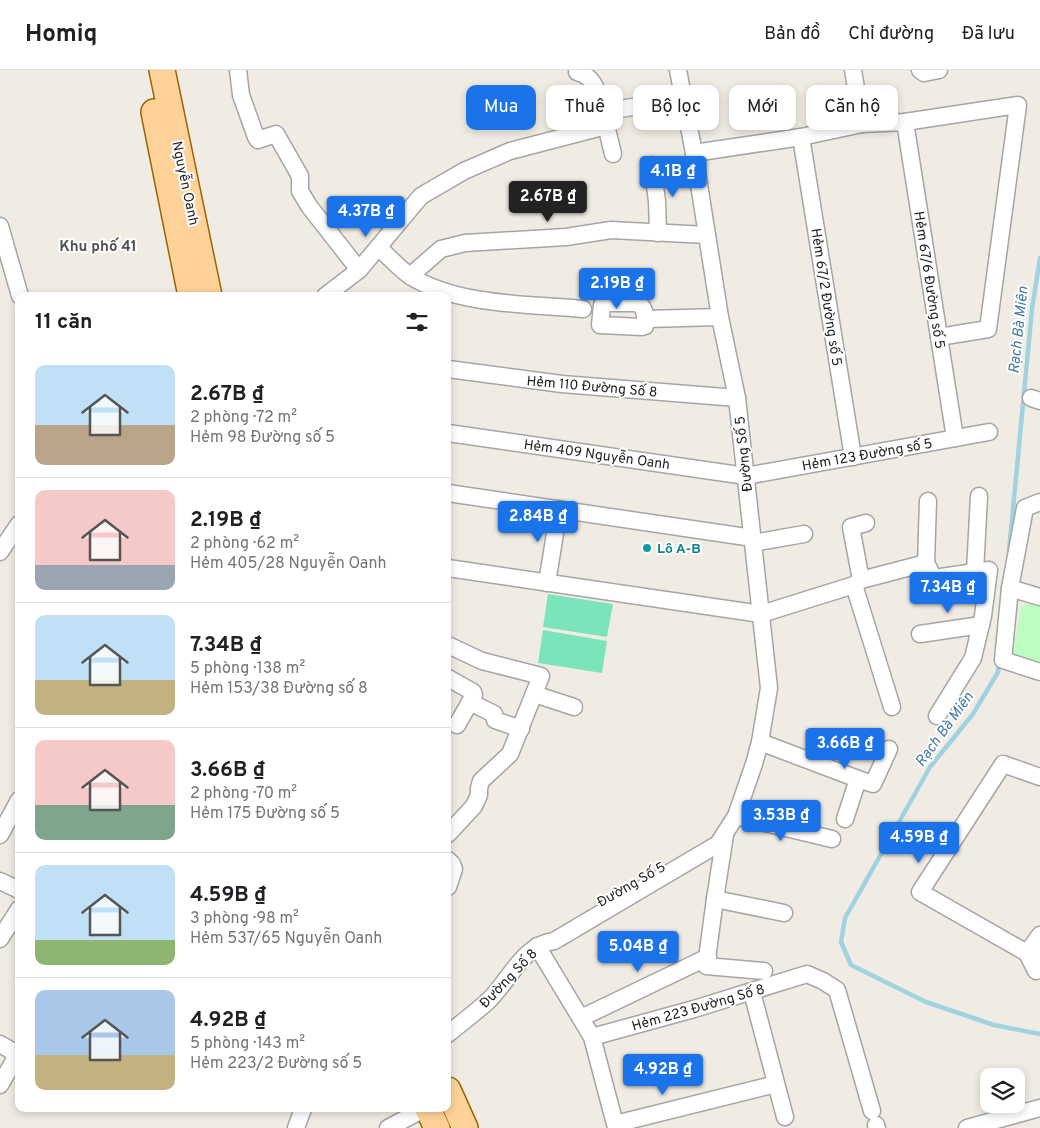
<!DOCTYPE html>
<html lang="vi">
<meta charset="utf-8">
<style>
:root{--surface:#fff;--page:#f6f6f6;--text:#202124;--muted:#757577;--line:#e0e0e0;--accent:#1a73e8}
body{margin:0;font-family:Overpass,sans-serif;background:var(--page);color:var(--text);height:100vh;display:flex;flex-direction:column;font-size:19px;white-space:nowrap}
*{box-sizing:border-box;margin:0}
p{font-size:16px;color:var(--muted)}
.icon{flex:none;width:28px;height:28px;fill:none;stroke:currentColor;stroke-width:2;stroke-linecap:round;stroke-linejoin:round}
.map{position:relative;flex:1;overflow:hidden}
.drawer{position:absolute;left:15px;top:222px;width:436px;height:820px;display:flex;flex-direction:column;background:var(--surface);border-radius:10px;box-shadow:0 2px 8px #0003}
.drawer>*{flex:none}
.top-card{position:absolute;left:466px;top:15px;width:475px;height:45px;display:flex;gap:10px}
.controls{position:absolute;left:980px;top:998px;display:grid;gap:10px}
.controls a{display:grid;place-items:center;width:45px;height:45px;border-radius:10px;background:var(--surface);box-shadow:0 2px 8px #0003;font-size:25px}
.price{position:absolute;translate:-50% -42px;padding:0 11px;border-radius:5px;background:var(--accent);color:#fff;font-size:16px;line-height:32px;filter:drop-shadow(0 1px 2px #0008)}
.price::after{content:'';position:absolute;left:50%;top:30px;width:15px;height:11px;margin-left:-8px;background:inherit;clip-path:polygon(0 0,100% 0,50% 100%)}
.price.on{background:#222;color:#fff}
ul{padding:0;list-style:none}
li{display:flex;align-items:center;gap:15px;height:125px;padding:0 20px}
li+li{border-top:1px solid var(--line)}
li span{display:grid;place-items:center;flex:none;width:140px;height:100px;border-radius:10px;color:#555}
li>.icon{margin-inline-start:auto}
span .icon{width:60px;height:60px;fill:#fffc;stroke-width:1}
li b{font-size:21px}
h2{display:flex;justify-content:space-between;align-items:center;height:60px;padding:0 20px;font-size:21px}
.pill{padding:0 18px;border-radius:10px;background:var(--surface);box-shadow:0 2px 8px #0003;font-size:18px;line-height:45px}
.pill.on{background:var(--accent);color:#fff}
header{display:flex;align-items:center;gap:30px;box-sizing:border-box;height:70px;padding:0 25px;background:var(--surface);border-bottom:1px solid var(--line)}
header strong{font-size:24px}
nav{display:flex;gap:28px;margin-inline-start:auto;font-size:18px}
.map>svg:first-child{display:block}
.park{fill:#bdfdc2}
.pitch{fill:#7ce4bb}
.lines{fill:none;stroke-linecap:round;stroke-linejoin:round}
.stream{stroke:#a1d2e0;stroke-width:4.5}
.minor-casing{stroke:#a5a5a5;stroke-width:19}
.primary-casing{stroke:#986500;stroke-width:28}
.minor{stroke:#fff;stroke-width:16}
.primary{stroke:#ffd299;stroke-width:25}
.culture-dot{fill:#0f9aa8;stroke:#fff;stroke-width:2}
.labels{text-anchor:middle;stroke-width:4;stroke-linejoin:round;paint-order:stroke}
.street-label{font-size:14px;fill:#1e1e1e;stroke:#fff}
.culture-label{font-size:14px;font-weight:bold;fill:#0d838f;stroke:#fff;text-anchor:start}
.neighbourhood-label{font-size:15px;font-weight:bold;fill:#515151;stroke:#fff}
.water-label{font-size:15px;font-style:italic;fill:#4178ac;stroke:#fff}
</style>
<header>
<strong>Homiq</strong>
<nav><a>Bản đồ</a><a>Chỉ đường</a><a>Đã lưu</a></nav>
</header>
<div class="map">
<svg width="1040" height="1058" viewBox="0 0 1040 1058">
<rect width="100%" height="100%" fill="#f0ece3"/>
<path class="park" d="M1031,533L1040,535V595L1017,588L1013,583L1021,537L1025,534Z"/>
<g class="pitch">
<path d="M548,524L613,534L607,567L543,557Z"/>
<path d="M543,560L607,571L602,603L538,593Z"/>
</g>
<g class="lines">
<g class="stream">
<path d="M1009,481L1032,239L1040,188"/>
<path d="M999,591L998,602L973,644L930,697L845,848L841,872L851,895L926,932L994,955L1040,964"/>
</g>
<defs>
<g id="minor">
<path d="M238,0L241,25L256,67L258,70L276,64L300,106V121L309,136L359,200"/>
<path d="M853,0L862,54"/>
<path d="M920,0L924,3L939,0"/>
<path d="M577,2C597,7 597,25 603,42L684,28"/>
<path d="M604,47L613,84"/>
<path d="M905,52L955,368"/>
<path d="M801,67L853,387"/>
<path d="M694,83L801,67L862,54L905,52L1018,35L988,259L939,267"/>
<path d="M652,95L657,131L658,163"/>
<path d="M0,156L20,226"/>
<path d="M379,178C389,187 399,198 410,206C458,236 529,234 583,239"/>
<path d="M410,206L441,179L465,173L566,167L611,160L707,165"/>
<path d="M325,226L359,200L421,126L464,101L510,81L606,56"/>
<path d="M604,233H638C645,238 646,248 645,256L642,257L600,255L602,235Z"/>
<path d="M646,249L720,247"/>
<path d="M448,299L562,314L737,328"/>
<path d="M1031,328L1040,331"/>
<path d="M448,363L746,406L989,362"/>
<path d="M448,423L753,468"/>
<path d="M1040,432L1025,438L1010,518L1003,590L1040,602"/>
<path d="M753,473L804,464"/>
<path d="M0,482L19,454"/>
<path d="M926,493L928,431"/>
<path d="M448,498L761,544L854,515L861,510L926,493L934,508L989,500L983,546L973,588L937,646"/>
<path d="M975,502L979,426"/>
<path d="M861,510L851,457L866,453"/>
<path d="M547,513L559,439"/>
<path d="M854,515L892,637"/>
<path d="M1010,518L1040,527"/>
<path d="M920,564L981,555"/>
<path d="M448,575L482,591L541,606L510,684L481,711L479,718V725L474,736L448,764"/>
<path d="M448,608L473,622L474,625L470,632L494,644L495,650L521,659"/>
<path d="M534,624L574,637"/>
<path d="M457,655L470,632"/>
<path d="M760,672L858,709"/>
<path d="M1040,707L1003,694L920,822L1027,883L1040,886"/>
<path d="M736,746L832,769"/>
<path d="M845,749L858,709L873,714L889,679"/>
<path d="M0,765L19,730"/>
<path d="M725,765L715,829L706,896L764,901"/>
<path d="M448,790L452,794L454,799L448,817"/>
<path d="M0,811L19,820"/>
<path d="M715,829L784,843"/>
<path d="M1040,865L1027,883L1036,901L1040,899"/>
<path d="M0,869L19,839"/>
<path d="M537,876L592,967L694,939L807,904L823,911L837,920L872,1041"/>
<path d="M752,922L785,1047"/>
<path d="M581,948L708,887"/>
<path d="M448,964C461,953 475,943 487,932C509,912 522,875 554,871L718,774L736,746L754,694L760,672L769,618L737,328L720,247L694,83L678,0"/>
<path d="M592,967L615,1054L776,1014"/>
<path d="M0,974L17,984"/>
<path d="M0,1015L19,982"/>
<path d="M876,1055L877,1058"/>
<path d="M296,1058L303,1039"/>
<path d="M388,1058L424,1039"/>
<path d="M967,1058L1040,1038"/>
</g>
<g id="primary">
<path d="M162,0L209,226"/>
<path d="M154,42L191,226"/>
<path d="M448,1020L465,1058"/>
<path d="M428,1039L437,1058"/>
</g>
</defs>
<use href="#minor" class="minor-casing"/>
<use href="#primary" class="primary-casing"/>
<use href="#minor" class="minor"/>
<use href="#primary" class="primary"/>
</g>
<circle class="culture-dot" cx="647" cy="478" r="5"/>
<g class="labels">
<g class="street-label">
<text transform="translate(186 113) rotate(78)" y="5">Nguyễn Oanh</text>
<text transform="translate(930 210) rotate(81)" y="5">Hẻm 67/6 Đường số 5</text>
<text transform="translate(827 227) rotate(81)" y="5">Hẻm 67/2 Đường số 5</text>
<text transform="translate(592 316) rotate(5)" y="5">Hẻm 110 Đường Số 8</text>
<text transform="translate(597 384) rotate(8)" y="5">Hẻm 409 Nguyễn Oanh</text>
<text transform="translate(743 384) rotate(-96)" y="5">Đường Số 5</text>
<text transform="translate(867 384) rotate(-10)" y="5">Hẻm 123 Đường số 5</text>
<text transform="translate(631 814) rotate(-30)" y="5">Đường Số 5</text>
<text transform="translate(508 908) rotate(-46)" y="5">Đường Số 8</text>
<text transform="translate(698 937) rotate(-16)" y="5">Hẻm 223 Đường Số 8</text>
</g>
<g class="culture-label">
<text x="657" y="483">Lô A-B</text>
</g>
<g class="neighbourhood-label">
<text x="98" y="181">Khu phố 41</text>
</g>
<g class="water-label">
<text transform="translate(1018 260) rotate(-84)" y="5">Rạch Bà Miên</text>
<text transform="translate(944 659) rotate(-54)" y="5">Rạch Bà Miên</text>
</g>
</g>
</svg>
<div class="controls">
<a><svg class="icon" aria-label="layers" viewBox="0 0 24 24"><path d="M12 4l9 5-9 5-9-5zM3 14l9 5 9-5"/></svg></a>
</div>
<b class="price" style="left:673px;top:128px">4.1B ₫</b>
<b class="price on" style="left:548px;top:153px">2.67B ₫</b>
<b class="price" style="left:366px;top:168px">4.37B ₫</b>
<b class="price" style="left:617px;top:240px">2.19B ₫</b>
<b class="price" style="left:538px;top:473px">2.84B ₫</b>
<b class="price" style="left:948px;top:544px">7.34B ₫</b>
<b class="price" style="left:845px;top:700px">3.66B ₫</b>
<b class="price" style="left:781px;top:772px">3.53B ₫</b>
<b class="price" style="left:919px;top:794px">4.59B ₫</b>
<b class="price" style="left:638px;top:903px">5.04B ₫</b>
<b class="price" style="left:663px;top:1026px">4.92B ₫</b>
<div class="top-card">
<a class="pill on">Mua</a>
<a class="pill">Thuê</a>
<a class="pill">Bộ lọc</a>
<a class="pill">Mới</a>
<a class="pill">Căn hộ</a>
</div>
<section class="drawer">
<h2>11 căn<svg class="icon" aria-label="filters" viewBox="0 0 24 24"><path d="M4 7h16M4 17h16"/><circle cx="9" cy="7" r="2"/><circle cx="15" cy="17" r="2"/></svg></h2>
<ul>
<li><span style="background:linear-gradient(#bfe0f5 60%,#b9a48a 0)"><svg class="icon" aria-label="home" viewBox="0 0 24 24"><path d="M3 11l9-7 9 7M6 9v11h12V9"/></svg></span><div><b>2.67B ₫</b><p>2 phòng · 72 m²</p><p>Hẻm 98 Đường số 5</p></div></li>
<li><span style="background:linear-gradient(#f6c9c9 75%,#9aa5b1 0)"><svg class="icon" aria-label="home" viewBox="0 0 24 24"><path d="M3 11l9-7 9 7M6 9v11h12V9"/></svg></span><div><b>2.19B ₫</b><p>2 phòng · 62 m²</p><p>Hẻm 405/28 Nguyễn Oanh</p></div></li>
<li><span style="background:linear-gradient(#bfe0f5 65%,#c2b280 0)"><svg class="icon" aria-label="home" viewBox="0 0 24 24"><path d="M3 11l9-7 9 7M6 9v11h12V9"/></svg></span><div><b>7.34B ₫</b><p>5 phòng · 138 m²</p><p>Hẻm 153/38 Đường số 8</p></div></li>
<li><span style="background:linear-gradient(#f6c9c9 65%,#7fa58c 0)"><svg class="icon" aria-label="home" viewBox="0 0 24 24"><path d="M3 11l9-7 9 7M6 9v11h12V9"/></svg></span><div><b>3.66B ₫</b><p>2 phòng · 70 m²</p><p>Hẻm 175 Đường số 5</p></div></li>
<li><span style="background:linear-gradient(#bfe0f5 75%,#8fb573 0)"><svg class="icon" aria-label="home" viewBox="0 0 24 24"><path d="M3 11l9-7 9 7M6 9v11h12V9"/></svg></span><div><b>4.59B ₫</b><p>3 phòng · 98 m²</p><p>Hẻm 537/65 Nguyễn Oanh</p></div></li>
<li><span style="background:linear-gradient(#a9c7e8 65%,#c2b280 0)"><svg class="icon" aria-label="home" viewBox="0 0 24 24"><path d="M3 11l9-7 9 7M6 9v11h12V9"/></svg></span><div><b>4.92B ₫</b><p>5 phòng · 143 m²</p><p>Hẻm 223/2 Đường số 5</p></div></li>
</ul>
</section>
</div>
